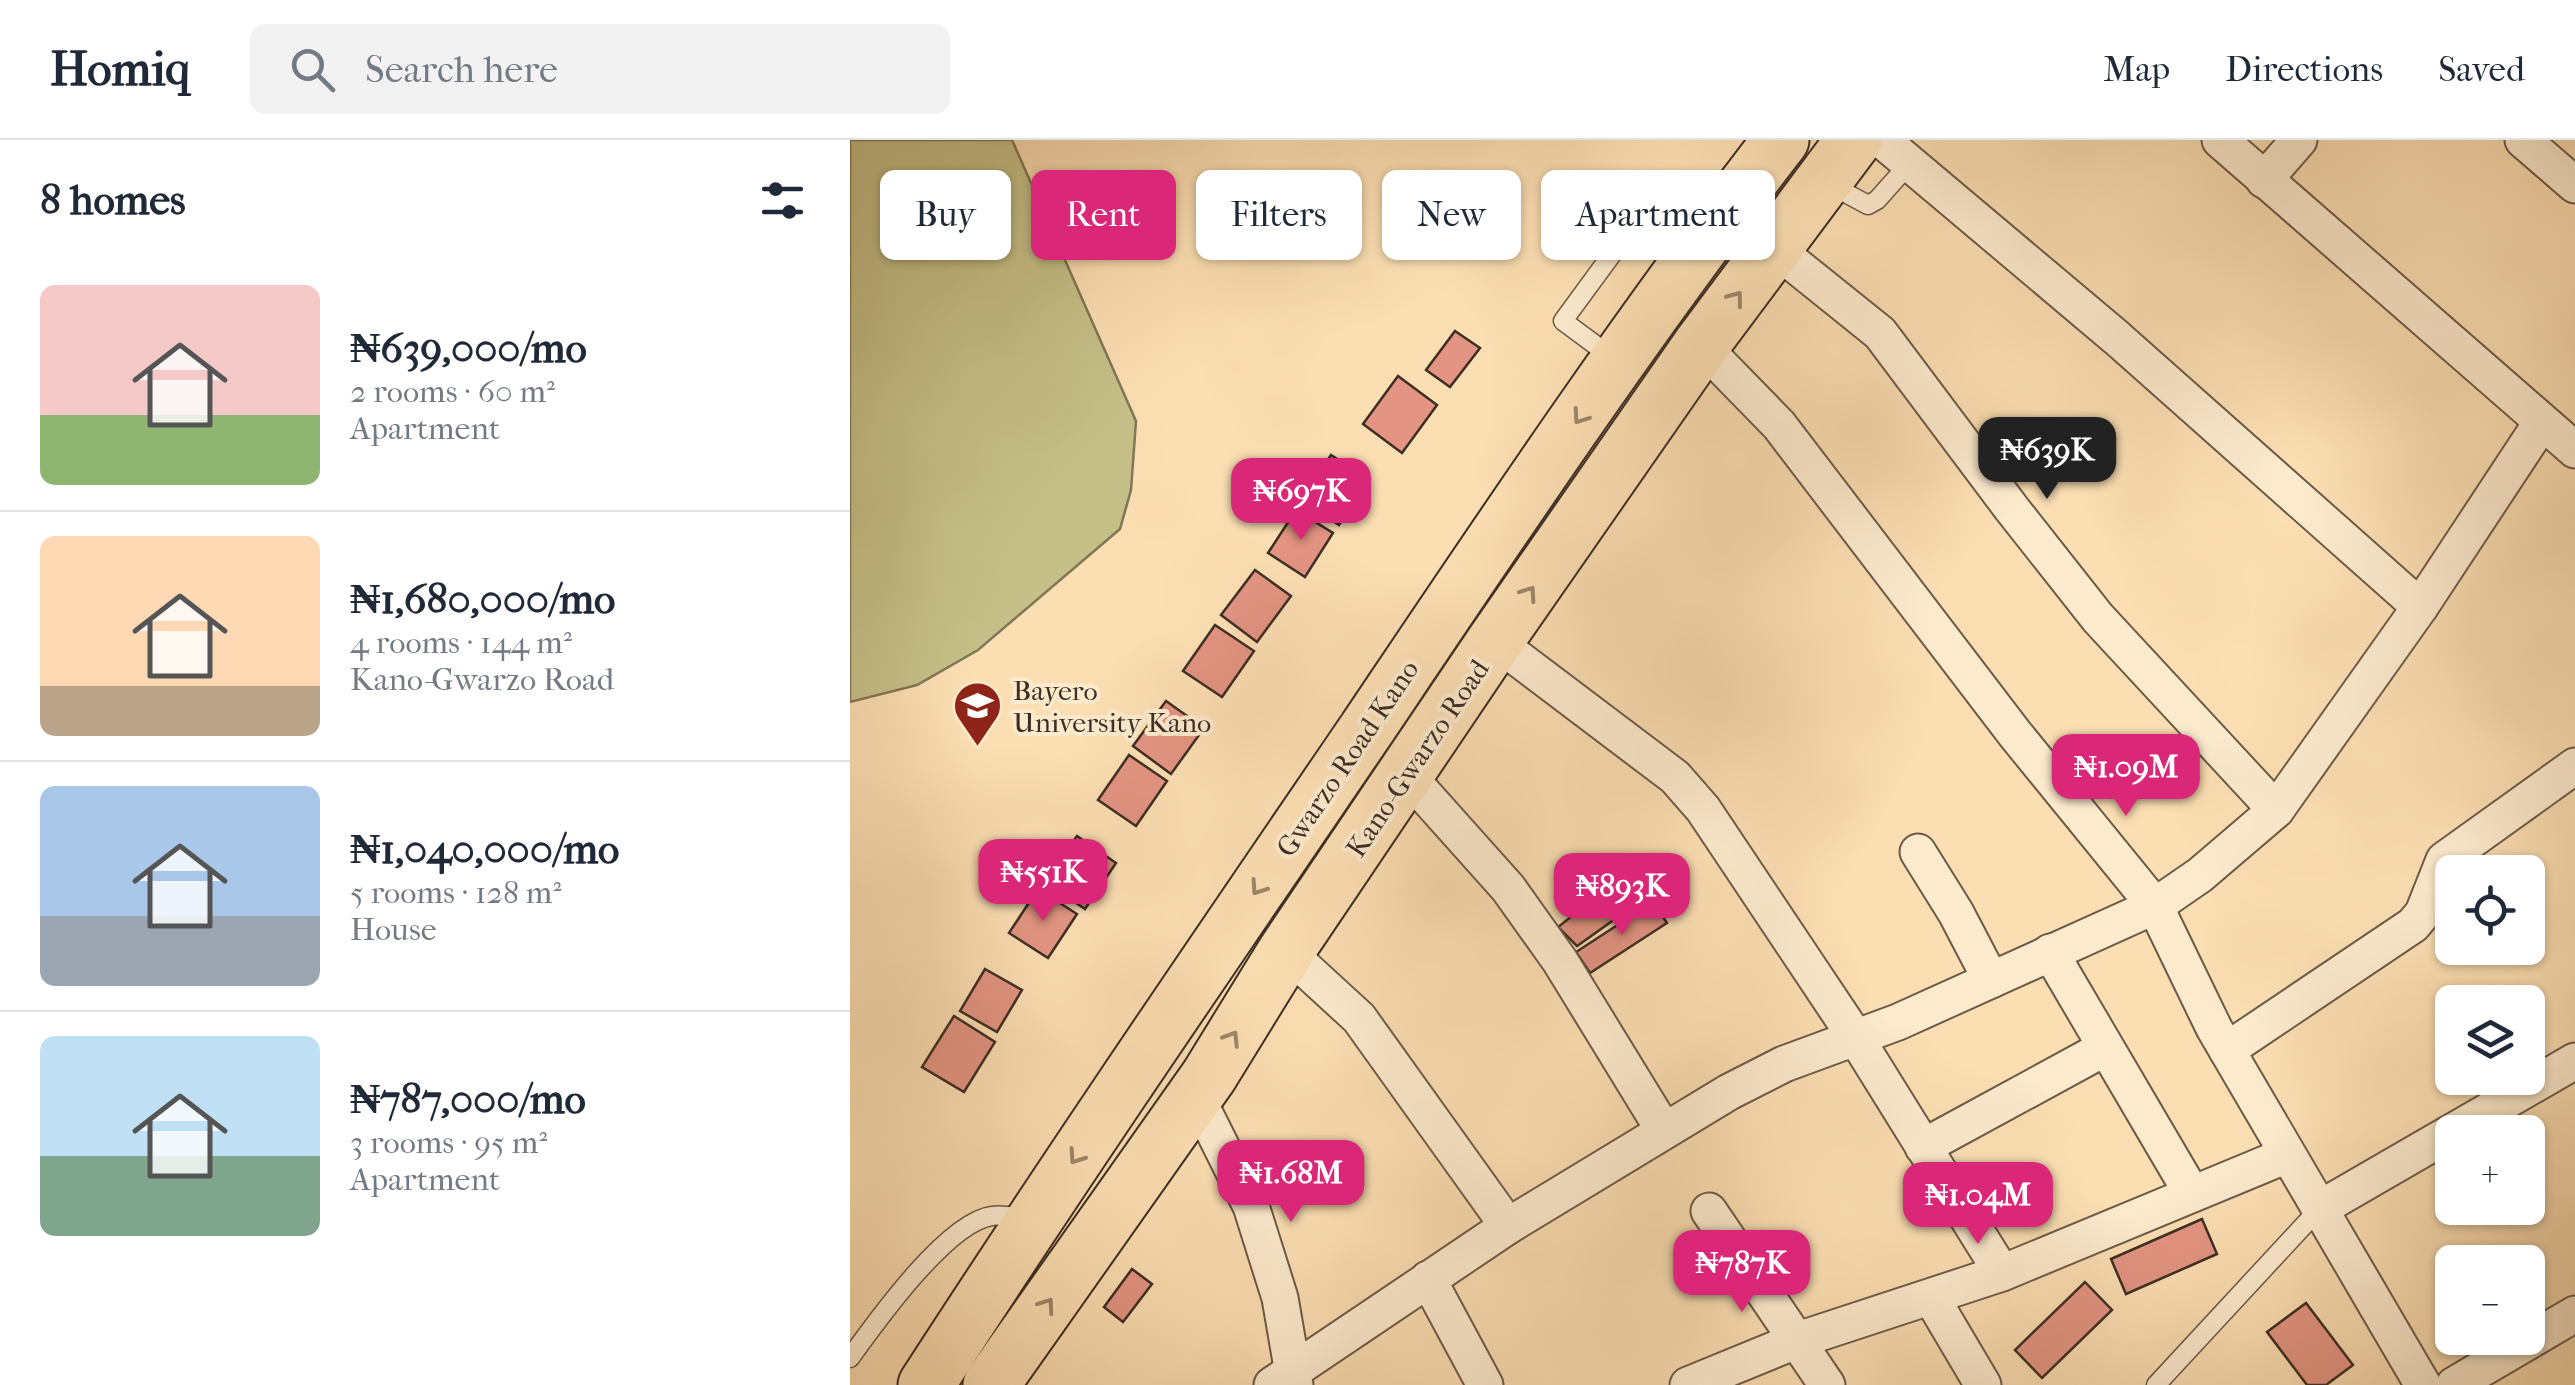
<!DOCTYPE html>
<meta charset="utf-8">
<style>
:root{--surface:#fff;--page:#f2f2f3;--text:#1f2937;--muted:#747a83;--line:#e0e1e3;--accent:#db2777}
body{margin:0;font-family:"IM FELL French Canon",serif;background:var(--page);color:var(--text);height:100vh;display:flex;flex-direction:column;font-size:38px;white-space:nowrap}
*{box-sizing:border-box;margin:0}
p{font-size:32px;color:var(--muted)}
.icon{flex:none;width:55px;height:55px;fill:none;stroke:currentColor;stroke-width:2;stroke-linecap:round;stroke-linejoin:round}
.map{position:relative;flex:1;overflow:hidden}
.panel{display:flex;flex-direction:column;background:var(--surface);width:850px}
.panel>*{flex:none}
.guide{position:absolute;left:30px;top:30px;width:950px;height:90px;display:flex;gap:20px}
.tools{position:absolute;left:1585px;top:715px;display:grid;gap:20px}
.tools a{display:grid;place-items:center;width:110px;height:110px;border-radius:15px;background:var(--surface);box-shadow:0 2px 8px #0004;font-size:50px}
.price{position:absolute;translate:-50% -85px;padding:0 22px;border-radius:20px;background:var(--accent);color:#fff;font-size:32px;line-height:65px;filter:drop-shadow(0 2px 5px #0008)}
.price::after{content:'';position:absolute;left:50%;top:60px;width:30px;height:22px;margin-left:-15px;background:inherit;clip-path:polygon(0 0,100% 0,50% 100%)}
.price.on{background:#222;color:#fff}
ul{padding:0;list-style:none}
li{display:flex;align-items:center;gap:30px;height:250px;padding:0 40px}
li+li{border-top:2px solid var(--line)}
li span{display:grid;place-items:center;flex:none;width:280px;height:200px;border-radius:15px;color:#555}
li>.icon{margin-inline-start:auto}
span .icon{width:120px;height:120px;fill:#fffc;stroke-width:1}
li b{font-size:42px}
h2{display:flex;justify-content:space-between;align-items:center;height:120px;padding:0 40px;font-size:42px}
.tag{padding:0 35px;border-radius:15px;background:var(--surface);box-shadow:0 2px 8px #0004;font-size:35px;line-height:90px}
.tag.on{background:var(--accent);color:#fff}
header{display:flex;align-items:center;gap:60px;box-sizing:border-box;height:140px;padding:0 50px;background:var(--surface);border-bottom:2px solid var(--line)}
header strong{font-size:48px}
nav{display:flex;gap:55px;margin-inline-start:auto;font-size:35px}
.search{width:700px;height:90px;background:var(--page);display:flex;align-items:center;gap:25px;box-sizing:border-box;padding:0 35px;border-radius:15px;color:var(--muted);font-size:38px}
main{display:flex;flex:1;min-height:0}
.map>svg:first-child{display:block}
.green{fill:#c5c088;stroke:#817756;stroke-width:2.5}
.building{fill:#e39482;stroke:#3d2e24;stroke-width:2.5}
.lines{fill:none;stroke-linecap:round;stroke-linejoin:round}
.lane-casing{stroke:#6c5a48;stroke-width:21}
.street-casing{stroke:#6c5a48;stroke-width:39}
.primary-casing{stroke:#3d2e24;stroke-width:59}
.lane{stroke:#fceacd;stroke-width:18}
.street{stroke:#fceacd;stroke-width:35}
.primary{stroke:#fbdeb2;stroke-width:55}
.oneway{stroke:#9c866b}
.labels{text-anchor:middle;stroke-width:8;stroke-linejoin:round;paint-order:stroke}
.poi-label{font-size:28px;fill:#3d2e24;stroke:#fceacd;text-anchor:start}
.street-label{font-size:28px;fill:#3d2e24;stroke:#fceacd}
</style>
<header>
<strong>Homiq</strong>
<div class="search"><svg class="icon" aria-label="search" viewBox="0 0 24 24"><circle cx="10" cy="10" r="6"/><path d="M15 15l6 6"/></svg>Search here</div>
<nav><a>Map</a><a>Directions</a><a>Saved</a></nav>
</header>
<main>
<section class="panel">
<h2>8 homes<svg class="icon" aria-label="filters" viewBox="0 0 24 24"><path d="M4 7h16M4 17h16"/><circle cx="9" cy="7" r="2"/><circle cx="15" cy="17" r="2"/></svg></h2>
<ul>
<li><span style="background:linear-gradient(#f6c9c9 65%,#8fb573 0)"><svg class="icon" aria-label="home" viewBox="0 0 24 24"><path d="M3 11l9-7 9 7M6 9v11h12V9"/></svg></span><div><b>₦639,000/mo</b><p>2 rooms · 60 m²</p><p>Apartment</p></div></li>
<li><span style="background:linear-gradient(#ffd9b3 75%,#b9a48a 0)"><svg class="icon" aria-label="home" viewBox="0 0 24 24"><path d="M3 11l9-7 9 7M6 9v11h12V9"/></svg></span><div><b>₦1,680,000/mo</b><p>4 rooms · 144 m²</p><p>Kano-Gwarzo Road</p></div></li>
<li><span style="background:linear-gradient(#a9c7e8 65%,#9aa5b1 0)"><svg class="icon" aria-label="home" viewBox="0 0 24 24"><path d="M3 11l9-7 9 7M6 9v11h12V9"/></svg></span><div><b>₦1,040,000/mo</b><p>5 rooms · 128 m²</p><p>House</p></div></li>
<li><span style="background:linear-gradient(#bfe0f5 60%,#7fa58c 0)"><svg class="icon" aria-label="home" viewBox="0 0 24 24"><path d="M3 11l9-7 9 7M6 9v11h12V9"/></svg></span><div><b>₦787,000/mo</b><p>3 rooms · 95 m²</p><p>Apartment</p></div></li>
</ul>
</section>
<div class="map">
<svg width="1725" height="1245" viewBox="0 0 1725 1245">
<rect width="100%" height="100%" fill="#fbdeb2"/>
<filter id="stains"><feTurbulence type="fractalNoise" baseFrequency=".002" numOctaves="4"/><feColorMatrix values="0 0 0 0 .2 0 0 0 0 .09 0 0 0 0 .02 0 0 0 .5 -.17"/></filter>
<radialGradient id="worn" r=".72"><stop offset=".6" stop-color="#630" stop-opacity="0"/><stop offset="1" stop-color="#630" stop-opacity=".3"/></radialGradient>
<path class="green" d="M0,0H162L286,281L281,350L270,389L128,510L67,545L0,562Z"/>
<g class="building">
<path d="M605,191L630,208L600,247L576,230Z"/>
<path d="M548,236L587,265L552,313L513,284Z"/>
<path d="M481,315L519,339L489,385L451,360Z"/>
<path d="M446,370L483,393L455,437L418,413Z"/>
<path d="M405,430L441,456L407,502L371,475Z"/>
<path d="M365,485L404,511L372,557L333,531Z"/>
<path d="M316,561L354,588L321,634L283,606Z"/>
<path d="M279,615L317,641L286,686L248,660Z"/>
<path d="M227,696L266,723L235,769L195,742Z"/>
<path d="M778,732L796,757L727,806L708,787Z"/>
<path d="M188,749L227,774L198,818L159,793Z"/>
<path d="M803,762L817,783L740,833L726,812Z"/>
<path d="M135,829L172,850L147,892L110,871Z"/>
<path d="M104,876L145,902L114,952L72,927Z"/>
<path d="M1352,1079L1367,1114L1276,1154L1261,1119Z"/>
<path d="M282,1129L302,1144L273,1182L254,1167Z"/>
<path d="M1235,1142L1262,1170L1192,1238L1165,1210Z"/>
<path d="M1456,1163L1503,1225L1476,1245H1457L1417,1192Z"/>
</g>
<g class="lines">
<defs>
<g id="lane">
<path d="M979,44L1018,65L1027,60L1060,23"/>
<path d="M763,218L713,181L787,80L803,74L839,109"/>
<path d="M0,1218C26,1182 97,1082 142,1076C152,1074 164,1077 174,1078"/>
<path d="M1306,1245L1469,1069"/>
</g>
<g id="street">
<path d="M1032,0L1267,198L1570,467"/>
<path d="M1370,0L1725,310"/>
<path d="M1673,0L1725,45"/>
<path d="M1414,40L1449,0"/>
<path d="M923,107L1030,193L1162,369L1248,478L1426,670"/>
<path d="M851,205L929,285L1165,594L1305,766L1364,888L1573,1245"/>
<path d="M645,501L825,637L853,669L1006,898L1152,1133"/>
<path d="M557,635L658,748L710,821L813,989"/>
<path d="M1068,712L1106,773L1141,840"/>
<path d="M436,811L509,878L658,1086"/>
<path d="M1200,812L1341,1052"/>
<path d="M1377,910L1563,785L1573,773L1594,720L1725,626"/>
<path d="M345,954L401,1066L430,1158L445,1245"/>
<path d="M1073,1007L1255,908"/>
<path d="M1469,1069L1725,921"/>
<path d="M859,1071L977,1245"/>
<path d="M578,1139L635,1245"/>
<path d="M1081,1157L1133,1245"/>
<path d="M422,1245L658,1086L879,952L934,924L1048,882L1305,766L1350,735L1426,670L1570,467L1692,282"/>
<path d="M838,1245L948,1200L1152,1133L1437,1015"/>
<path d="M1604,1245L1725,1174"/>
</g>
<g id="primary">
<path d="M76,1245C219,1024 368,807 516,590C650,391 784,190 931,0"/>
<path d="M141,1245L359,936L436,811L645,501L851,205L1004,0"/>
</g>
</defs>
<use href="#lane" class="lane-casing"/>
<use href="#street" class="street-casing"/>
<use href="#primary" class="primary-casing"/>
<use href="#lane" class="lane"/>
<use href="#street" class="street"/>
<use href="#primary" class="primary"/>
</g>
<defs><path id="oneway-chevron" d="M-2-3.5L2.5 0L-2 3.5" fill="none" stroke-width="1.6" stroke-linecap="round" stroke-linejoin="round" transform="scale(2.5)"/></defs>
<g class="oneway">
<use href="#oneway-chevron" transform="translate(886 158) rotate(-53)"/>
<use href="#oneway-chevron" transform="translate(730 277) rotate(125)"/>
<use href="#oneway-chevron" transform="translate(679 453) rotate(-55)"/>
<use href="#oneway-chevron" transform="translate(408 748) rotate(124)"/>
<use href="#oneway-chevron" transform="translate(382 898) rotate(-58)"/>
<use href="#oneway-chevron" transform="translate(226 1017) rotate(124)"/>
<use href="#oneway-chevron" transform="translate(197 1165) rotate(-55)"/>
</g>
<defs>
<symbol id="university-pin" viewBox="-11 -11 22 30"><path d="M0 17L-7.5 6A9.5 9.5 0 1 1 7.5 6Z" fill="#8f2418" stroke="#fceacd"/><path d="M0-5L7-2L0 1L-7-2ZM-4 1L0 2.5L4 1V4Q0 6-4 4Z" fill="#fff"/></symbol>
</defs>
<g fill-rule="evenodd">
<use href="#university-pin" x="100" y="538" width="55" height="75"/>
</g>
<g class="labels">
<g class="poi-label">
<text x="163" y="560">Bayero<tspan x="163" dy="32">University Kano</tspan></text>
</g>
<g class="street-label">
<text transform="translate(497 618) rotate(-56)" y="10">Gwarzo Road Kano</text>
<text transform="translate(567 618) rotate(-56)" y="10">Kano-Gwarzo Road</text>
</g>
</g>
<rect width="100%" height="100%" filter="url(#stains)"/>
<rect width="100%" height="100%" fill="url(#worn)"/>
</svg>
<div class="tools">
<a><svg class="icon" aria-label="locate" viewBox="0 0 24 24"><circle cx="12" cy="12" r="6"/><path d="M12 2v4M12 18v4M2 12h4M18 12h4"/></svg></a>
<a><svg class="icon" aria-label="layers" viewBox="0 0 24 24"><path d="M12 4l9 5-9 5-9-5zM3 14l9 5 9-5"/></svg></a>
<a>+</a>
<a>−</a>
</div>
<b class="price on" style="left:1197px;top:362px">₦639K</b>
<b class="price" style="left:451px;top:403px">₦697K</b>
<b class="price" style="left:1276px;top:679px">₦1.09M</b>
<b class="price" style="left:193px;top:784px">₦551K</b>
<b class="price" style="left:772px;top:798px">₦893K</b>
<b class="price" style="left:441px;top:1085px">₦1.68M</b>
<b class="price" style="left:1128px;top:1107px">₦1.04M</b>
<b class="price" style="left:892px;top:1175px">₦787K</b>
<div class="guide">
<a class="tag">Buy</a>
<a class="tag on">Rent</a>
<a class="tag">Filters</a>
<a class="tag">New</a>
<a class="tag">Apartment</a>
</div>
</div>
</main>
